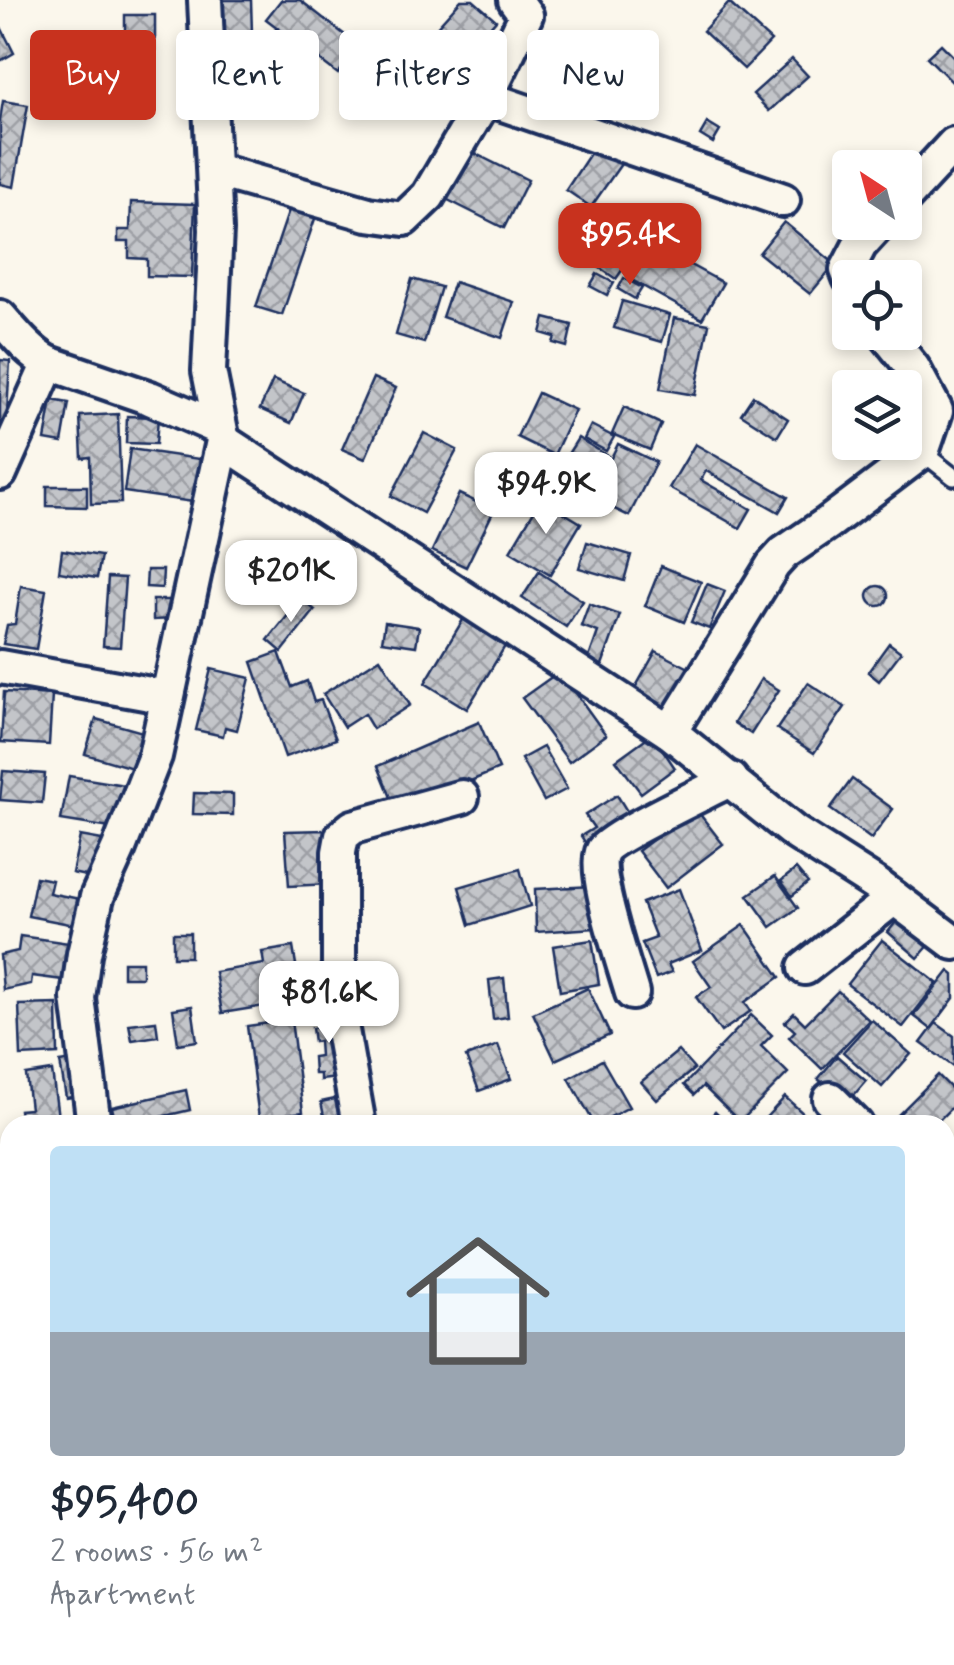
<!DOCTYPE html>
<meta charset="utf-8">
<style>
:root{--surface:#fff;--page:#f2f2f3;--text:#1f2937;--muted:#747a83;--accent:#c8321e}
body{margin:0;font-family:Mynerve,sans-serif;background:var(--page);color:var(--text);height:100vh;display:flex;flex-direction:column;font-size:38px;white-space:nowrap}
*{box-sizing:border-box;margin:0}
p{font-size:32px;color:var(--muted)}
.icon{flex:none;width:55px;height:55px;fill:none;stroke:currentColor;stroke-width:2;stroke-linecap:round;stroke-linejoin:round}
.map{position:relative;flex:1;overflow:hidden}
.drawer{position:absolute;left:0px;top:1115px;width:955px;height:550px;display:flex;flex-direction:column;background:var(--surface);border-radius:30px 30px 0 0;box-shadow:0 5px 15px #0003}
.drawer>*{flex:none}
.banner{position:absolute;left:30px;top:30px;width:895px;height:90px;display:flex;gap:20px}
.needle{width:65px;rotate:324deg}
.fabs{position:absolute;left:832px;top:150px;display:grid;gap:20px}
.fabs a{display:grid;place-items:center;width:90px;height:90px;border-radius:10px;background:var(--surface);box-shadow:0 5px 15px #0003;font-size:50px}
.price{position:absolute;translate:-50% -85px;padding:0 22px;border-radius:20px;background:#fff;color:#222;font-size:32px;line-height:65px;filter:drop-shadow(0 2px 5px #0008)}
.price::after{content:'';position:absolute;left:50%;top:60px;width:30px;height:22px;margin-left:-15px;background:inherit;clip-path:polygon(0 0,100% 0,50% 100%)}
.price.current{background:var(--accent);color:#fff}
ul{padding:0;list-style:none}
li{display:grid;align-content:center;gap:20px;height:530px;padding:0 50px}
li span{display:grid;place-items:center;height:310px;border-radius:10px;color:#555}
li>.icon{margin-inline-start:auto}
span .icon{width:180px;height:180px;fill:#fffc;stroke-width:1}
li b{font-size:42px}
.chip{padding:0 35px;border-radius:10px;background:var(--surface);box-shadow:0 5px 15px #0003;font-size:35px;line-height:90px}
.chip.current{background:var(--accent);color:#fff}
.map>svg:first-child{display:block}
.building{fill:url(#building-cross-hatch);stroke:#1b2f5e;stroke-width:2.5}
.lines{fill:none;stroke-linecap:round;stroke-linejoin:round}
.lane-casing{stroke:#1b2f5e;stroke-width:22}
.street-casing{stroke:#1b2f5e;stroke-width:40}
.secondary-casing{stroke:#1b2f5e;stroke-width:52}
.lane{stroke:#fbf7ec;stroke-width:15}
.street{stroke:#fbf7ec;stroke-width:32}
.secondary{stroke:#fbf7ec;stroke-width:45}
</style>
<div class="map">
<svg width="954" height="1665" viewBox="0 0 954 1665">
<defs>
<pattern id="building-cross-hatch" width="8" height="8" patternUnits="userSpaceOnUse" patternTransform="scale(2.5)"><rect width="8" height="8" fill="#c3c5c9"/><path d="M0 0l8 8M0 8l8-8" fill="none" stroke="#9ea0a6"/></pattern>
</defs>
<rect width="100%" height="100%" fill="#fbf7ec"/>
<filter id="ink" filterUnits="userSpaceOnUse"><feTurbulence type="fractalNoise" baseFrequency=".01" numOctaves="2"/><feDisplacementMap in="SourceGraphic" scale="20" xChannelSelector="R" yChannelSelector="G"/><feConvolveMatrix kernelMatrix="1 2 1 2 8 2 1 2 1" color-interpolation-filters="sRGB"/></filter>
<g filter="url(#ink)">
<g class="building">
<path d="M212,0H251L252,33L213,34Z"/>
<path d="M281,0H300L359,46L338,74L266,19Z"/>
<path d="M461,0H473L496,20L456,65L426,39Z"/>
<path d="M729,3L771,41L744,69L703,31Z"/>
<path d="M125,15H155V58H137L136,51H125Z"/>
<path d="M0,25L14,53L0,61Z"/>
<path d="M276,29L291,43L273,62L258,49Z"/>
<path d="M941,44L954,57V84L927,57Z"/>
<path d="M253,47L270,66L241,92L224,73Z"/>
<path d="M792,59L808,76L769,111L753,94Z"/>
<path d="M3,101L28,105L14,187L0,184V120Z"/>
<path d="M707,123L720,131L713,143L700,135Z"/>
<path d="M595,146L621,164L591,207L566,190Z"/>
<path d="M466,149L528,180L504,228L442,197Z"/>
<path d="M292,201L318,210L282,315L256,307Z"/>
<path d="M131,202L195,204L192,277L147,276V259L129,258V242H118V230H130Z"/>
<path d="M611,205L649,231L616,279L578,253Z"/>
<path d="M784,222L835,264L810,294L759,253Z"/>
<path d="M650,243L723,283L702,319L630,279Z"/>
<path d="M597,274L614,283L607,295L590,286Z"/>
<path d="M624,278L642,288L635,299L618,289Z"/>
<path d="M412,279L441,287L424,343L396,335Z"/>
<path d="M454,282L514,302L502,338L442,317Z"/>
<path d="M622,301L670,315L662,342L614,328Z"/>
<path d="M545,318L572,325L567,347L553,343L555,337L541,333Z"/>
<path d="M674,318L709,324L695,395L660,389Z"/>
<path d="M0,360L10,361L6,430H0Z"/>
<path d="M373,378L396,388L365,459L342,449Z"/>
<path d="M273,380L304,393L291,423L260,409Z"/>
<path d="M538,393L575,410L554,455L517,437Z"/>
<path d="M753,396L788,419L777,437L741,414Z"/>
<path d="M52,400L69,403L62,443L45,440Z"/>
<path d="M914,404L932,413L912,458L894,450L897,442H905V425Z"/>
<path d="M624,407L661,424L650,450L612,434Z"/>
<path d="M118,414L121,503L91,504L90,457L82,458L80,416Z"/>
<path d="M127,416L158,417L156,444L126,443Z"/>
<path d="M591,425L614,437L606,451L584,439Z"/>
<path d="M424,433L457,450L423,513L391,496Z"/>
<path d="M578,438L608,456L596,475L566,457Z"/>
<path d="M618,444L656,462L629,516L591,498Z"/>
<path d="M695,444L788,497L779,512L706,471L701,480L751,509L740,528L669,488Z"/>
<path d="M130,449L213,461L207,504L124,492Z"/>
<path d="M47,486H87V507L47,506Z"/>
<path d="M459,494L494,510L466,567L432,551Z"/>
<path d="M541,499L581,523L550,575L510,551Z"/>
<path d="M587,542L631,555L624,581L579,568Z"/>
<path d="M62,550L101,556L97,578L59,572Z"/>
<path d="M661,566L701,582L684,622L645,606Z"/>
<path d="M147,570H163L162,588L146,587Z"/>
<path d="M539,572L583,601L566,627L522,598Z"/>
<path d="M108,577L125,578L120,647L103,646Z"/>
<path d="M707,584L725,591L709,629L691,622Z"/>
<path d="M21,586L46,590L36,649L3,644L7,625L15,624Z"/>
<circle cx="878" cy="596" r="10"/>
<path d="M301,599L315,610L282,652L268,640Z"/>
<path d="M153,600H174V619L153,620Z"/>
<path d="M589,604L620,615L601,668L587,663L598,632L581,626Z"/>
<path d="M470,608L513,633L467,709L425,683Z"/>
<path d="M385,622L419,627L416,646L382,641Z"/>
<path d="M889,643L901,652L879,681L868,672Z"/>
<path d="M656,651L691,669L668,709L634,690Z"/>
<path d="M279,652L292,687L307,681L314,702L321,700L336,739L285,757L252,662Z"/>
<path d="M380,658L410,705L373,729L364,714L344,727L323,694Z"/>
<path d="M211,669L250,678L237,730L225,727L223,736L196,730Z"/>
<path d="M560,671L606,735L569,762L522,698Z"/>
<path d="M761,679L779,690L751,734L734,723Z"/>
<path d="M808,683L845,707L814,753L777,729Z"/>
<path d="M4,692L52,695L49,745L1,742Z"/>
<path d="M96,719L150,734L139,770L85,754Z"/>
<path d="M479,722L499,769L397,812L378,766Z"/>
<path d="M652,734L675,768L641,793L616,760Z"/>
<path d="M543,747L567,789L544,801L521,759Z"/>
<path d="M3,771L45,774L42,803L0,800Z"/>
<path d="M69,776L131,786L123,830L61,820Z"/>
<path d="M852,779L893,809L871,839L830,809Z"/>
<path d="M194,793L233,794V815L193,814Z"/>
<path d="M617,795L635,824L591,852L581,836L594,828L585,815Z"/>
<path d="M695,808L723,844L666,888L638,851Z"/>
<path d="M326,830L331,884L289,886L285,831Z"/>
<path d="M80,836L113,842L104,880L72,873Z"/>
<path d="M520,869L530,906L470,925L459,887Z"/>
<path d="M796,869L808,883L792,896L781,881Z"/>
<path d="M775,876L798,908L771,927L748,895Z"/>
<path d="M36,877L52,880L49,893L90,901L85,927L28,916Z"/>
<path d="M593,886L595,928L536,932L535,889Z"/>
<path d="M679,889L702,950L668,964L672,972L656,978L642,943L656,938L642,903Z"/>
<path d="M900,917L931,943L918,958L888,932Z"/>
<path d="M744,925L780,977L745,1002L751,1011L721,1032L696,997L711,987L693,961Z"/>
<rect x="173" y="933" width="17" height="24"/>
<path d="M20,936L76,944L71,981L32,976L31,984L3,990L0,955L18,951Z"/>
<path d="M592,940L599,984L560,991L553,946Z"/>
<path d="M882,940L937,983L903,1027L847,984Z"/>
<path d="M293,947L302,1000L222,1013L215,972L264,964L262,952Z"/>
<rect x="123" y="962" width="19" height="15"/>
<path d="M949,971L954,975V998L931,1029L914,1016Z"/>
<path d="M504,978L508,1017L493,1019L489,980Z"/>
<path d="M588,988L610,1035L555,1060L533,1013Z"/>
<path d="M838,991L869,1020L822,1069L789,1037L795,1031L785,1022L794,1013L805,1024Z"/>
<path d="M57,1004L58,1054L21,1056L19,1005Z"/>
<path d="M192,1006L197,1041L178,1044L173,1009Z"/>
<path d="M337,1007L346,1077L320,1080V1074H314L313,1057L320,1056L319,1041L314,1042L312,1028L318,1027L316,1010Z"/>
<path d="M751,1015L772,1035L761,1046L788,1073L740,1122L703,1086L694,1095L684,1085Z"/>
<path d="M291,1020L303,1112L259,1118L247,1026Z"/>
<path d="M872,1020L911,1054L882,1087L843,1052Z"/>
<path d="M156,1021L158,1036L132,1040L129,1024Z"/>
<path d="M936,1023L954,1036V1067L921,1043Z"/>
<path d="M498,1045L511,1079L479,1091L466,1057Z"/>
<path d="M678,1051L694,1069L657,1100L641,1082Z"/>
<path d="M837,1056L866,1081L847,1103L818,1079Z"/>
<path d="M80,1059L85,1095L66,1098L60,1062Z"/>
<path d="M602,1060L629,1107L595,1125L569,1078Z"/>
<path d="M52,1071L59,1125H21L19,1110L30,1109L26,1075Z"/>
<path d="M938,1075L954,1091V1105L934,1125H888Z"/>
<path d="M186,1090L190,1110L152,1119L153,1125H116L112,1107Z"/>
<path d="M785,1097L816,1125H759Z"/>
<path d="M335,1099L341,1125H279L324,1116L321,1102Z"/>
<path d="M715,1112L728,1125H702Z"/>
<path d="M945,1236L954,1242V1259L945,1271Z"/>
<path d="M9,1237L10,1305L5,1312L0,1308V1250Z"/>
<path d="M945,1486L954,1495V1524L945,1535Z"/>
<path d="M61,1655V1665H30V1656Z"/>
<rect x="68" y="1655" width="23" height="10"/>
<path d="M221,1655H238L239,1665H197L196,1658Z"/>
<path d="M242,1655H268L270,1665H243Z"/>
<path d="M385,1655H438L458,1665H417L405,1660L402,1665Z"/>
<path d="M610,1655H660L667,1665H594Z"/>
<path d="M712,1655H737L730,1665H716L708,1660Z"/>
<path d="M844,1655H890L882,1665H855Z"/>
<path d="M900,1655H929L921,1665H912Z"/>
</g>
<g class="lines">
<defs>
<path id="lane" d="M922,452L954,477"/>
<g id="street">
<path d="M486,98L526,15L515,0"/>
<path d="M214,170L368,214L404,219L428,196L486,98L783,200"/>
<path d="M905,197L954,144"/>
<path d="M850,278L847,270L860,245L881,222"/>
<path d="M0,317C15,334 29,352 49,363L150,398L219,428"/>
<path d="M223,441L670,732L794,832L877,885L954,943"/>
<path d="M0,473L49,363"/>
<path d="M0,667L167,697"/>
<path d="M670,732L773,565L784,553L828,523L922,452L936,411L913,368L884,332"/>
<path d="M805,968L894,898"/>
<path d="M632,993C625,968 591,870 603,850C612,836 711,790 731,779"/>
<path d="M830,1099L856,1125"/>
<path d="M94,1125L78,998L84,954L97,897L119,848L155,756L223,441L209,371L216,230L205,0"/>
<path d="M359,1125L342,1030L339,970V852L342,836L353,827L462,797"/>
<path d="M945,1204L954,1211"/>
<path d="M945,1453L954,1461"/>
<path d="M0,1597L10,1564"/>
<path d="M802,1655L813,1665"/>
<path d="M297,1665V1657"/>
</g>
<g id="secondary">
<path d="M945,1363L954,1348"/>
<path d="M767,1665L773,1655"/>
</g>
</defs>
<use href="#lane" class="lane-casing"/>
<use href="#street" class="street-casing"/>
<use href="#secondary" class="secondary-casing"/>
<use href="#lane" class="lane"/>
<use href="#street" class="street"/>
<use href="#secondary" class="secondary"/>
</g>
</g>
</svg>
<div class="fabs">
<a><svg class="needle" viewBox="-14 -14 28 28"><path d="M0-13l5 13h-10z" fill="#e53935"/><path d="M0 13l5-13h-10z" fill="#747a83"/></svg></a>
<a><svg class="icon" aria-label="locate" viewBox="0 0 24 24"><circle cx="12" cy="12" r="6"/><path d="M12 2v4M12 18v4M2 12h4M18 12h4"/></svg></a>
<a><svg class="icon" aria-label="layers" viewBox="0 0 24 24"><path d="M12 4l9 5-9 5-9-5zM3 14l9 5 9-5"/></svg></a>
</div>
<b class="price current" style="left:630px;top:288px">$95.4K</b>
<b class="price" style="left:546px;top:537px">$94.9K</b>
<b class="price" style="left:291px;top:625px">$201K</b>
<b class="price" style="left:329px;top:1046px">$81.6K</b>
<div class="banner">
<a class="chip current">Buy</a>
<a class="chip">Rent</a>
<a class="chip">Filters</a>
<a class="chip">New</a>
</div>
<section class="drawer">
<ul>
<li><span style="background:linear-gradient(#bfe0f5 60%,#9aa5b1 0)"><svg class="icon" aria-label="home" viewBox="0 0 24 24"><path d="M3 11l9-7 9 7M6 9v11h12V9"/></svg></span><div><b>$95,400</b><p>2 rooms · 56 m²</p><p>Apartment</p></div></li>
</ul>
</section>
</div>
